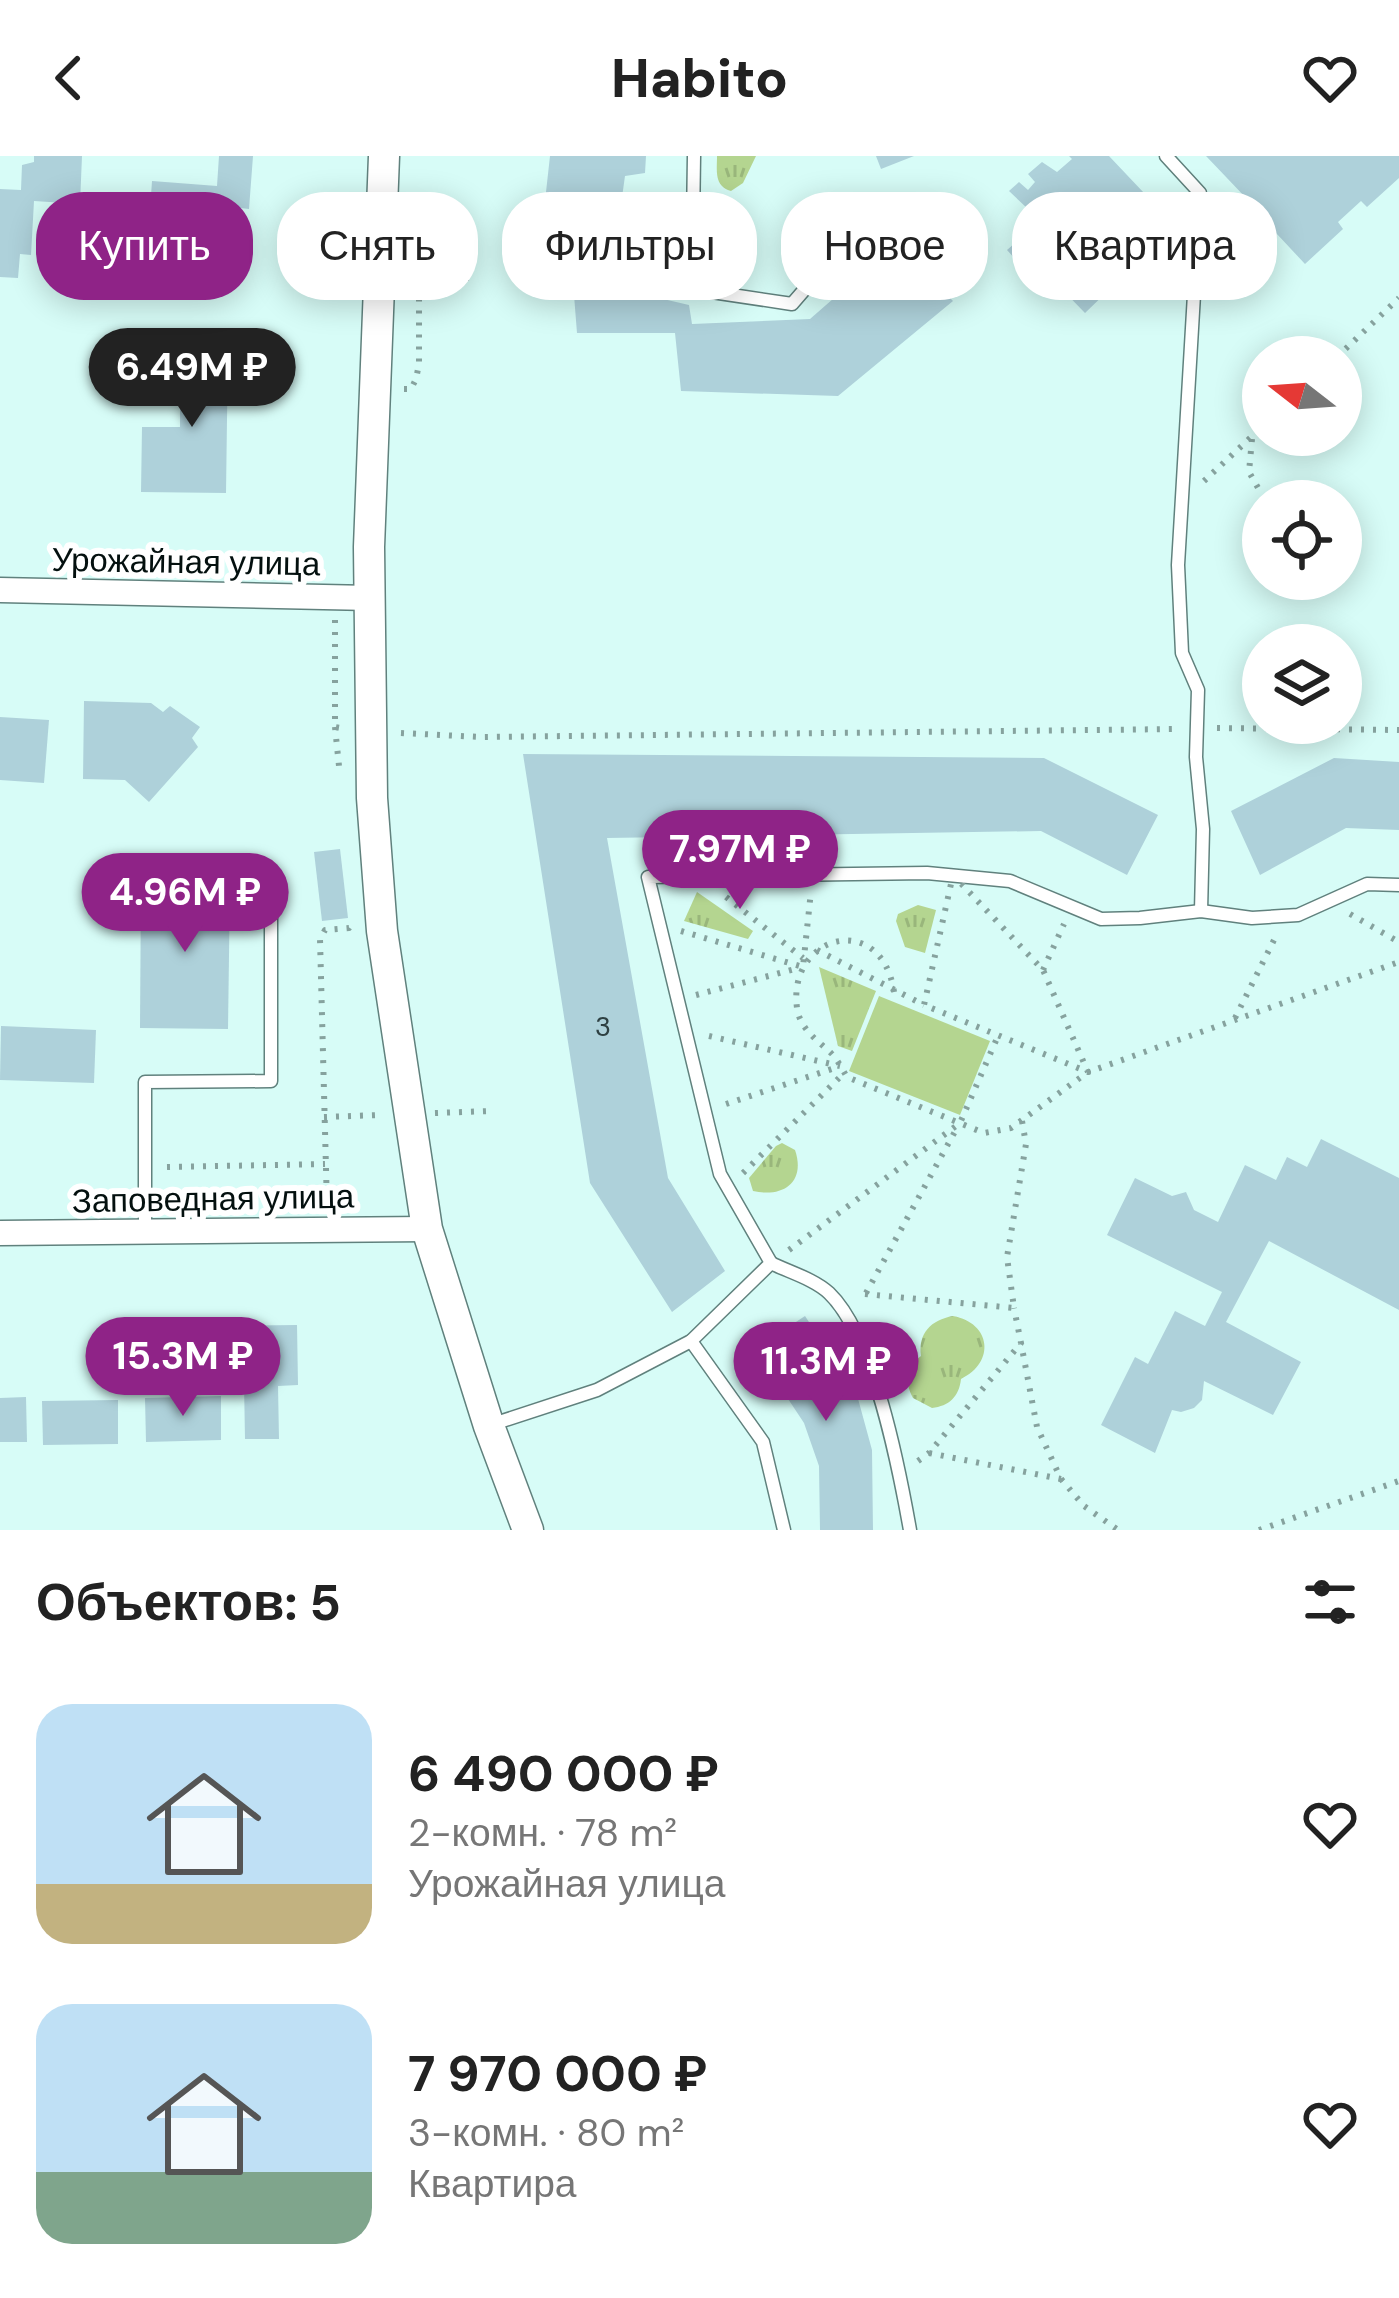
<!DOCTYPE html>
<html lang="ru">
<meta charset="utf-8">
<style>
:root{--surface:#fff;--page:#f2f2f2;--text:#222;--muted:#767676;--accent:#8f2387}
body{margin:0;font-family:"DM Sans",sans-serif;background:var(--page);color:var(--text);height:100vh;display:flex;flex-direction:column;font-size:45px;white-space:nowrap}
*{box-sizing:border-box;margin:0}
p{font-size:39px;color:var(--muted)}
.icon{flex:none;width:66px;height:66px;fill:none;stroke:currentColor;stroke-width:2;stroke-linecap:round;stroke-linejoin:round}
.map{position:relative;height:1374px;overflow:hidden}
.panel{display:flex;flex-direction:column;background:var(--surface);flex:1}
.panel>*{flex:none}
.hud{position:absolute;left:36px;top:36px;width:1329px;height:108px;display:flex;gap:24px}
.needle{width:78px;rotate:287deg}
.fabs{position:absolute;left:1242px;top:180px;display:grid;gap:24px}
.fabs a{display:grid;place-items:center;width:120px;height:120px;border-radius:50%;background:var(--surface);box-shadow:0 6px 30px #0003;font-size:60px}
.price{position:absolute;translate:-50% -102px;padding:0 27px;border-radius:42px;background:var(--accent);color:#fff;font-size:39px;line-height:78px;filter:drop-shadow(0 3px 6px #0008)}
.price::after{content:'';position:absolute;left:50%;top:72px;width:36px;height:27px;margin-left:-18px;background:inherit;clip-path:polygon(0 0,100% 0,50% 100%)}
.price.selected{background:#222;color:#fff}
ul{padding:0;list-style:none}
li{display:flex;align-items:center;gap:36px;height:300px;padding:0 36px}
li span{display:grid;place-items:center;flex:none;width:336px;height:240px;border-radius:36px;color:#555}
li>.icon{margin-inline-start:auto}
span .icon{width:144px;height:144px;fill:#fffc;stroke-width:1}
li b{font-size:51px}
h2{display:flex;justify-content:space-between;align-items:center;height:144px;padding:0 36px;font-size:51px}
.tag{padding:0 42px;border-radius:48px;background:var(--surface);box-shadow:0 6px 30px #0003;font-size:42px;line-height:108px}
.tag.selected{background:var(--accent);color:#fff}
header{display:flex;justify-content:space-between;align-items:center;height:156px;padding:0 36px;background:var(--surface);font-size:54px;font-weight:800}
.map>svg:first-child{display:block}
.green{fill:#b4d590}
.park{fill:url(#park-tufts)}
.building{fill:#aed1da}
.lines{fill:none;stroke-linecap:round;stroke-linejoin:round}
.service-casing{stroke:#60817d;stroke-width:15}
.minor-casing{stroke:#60817d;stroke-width:27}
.tertiary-casing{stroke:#60817d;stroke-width:33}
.path{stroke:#86a29e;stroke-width:6;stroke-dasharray:3 9;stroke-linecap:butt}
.service{stroke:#fff;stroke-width:12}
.minor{stroke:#fff;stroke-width:24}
.tertiary{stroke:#fff;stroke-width:30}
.labels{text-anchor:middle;stroke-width:12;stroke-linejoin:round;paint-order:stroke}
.number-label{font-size:27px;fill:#2e4042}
.street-label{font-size:33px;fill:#04100f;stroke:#fff}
</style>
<header><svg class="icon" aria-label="back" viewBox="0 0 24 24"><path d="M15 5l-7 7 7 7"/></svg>Habito<svg class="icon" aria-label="heart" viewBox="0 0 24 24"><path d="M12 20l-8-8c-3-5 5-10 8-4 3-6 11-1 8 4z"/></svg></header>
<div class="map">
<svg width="1399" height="1374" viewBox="0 0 1399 1374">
<defs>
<pattern id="park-tufts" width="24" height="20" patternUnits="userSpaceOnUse" patternTransform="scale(3)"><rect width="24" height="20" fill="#b4d590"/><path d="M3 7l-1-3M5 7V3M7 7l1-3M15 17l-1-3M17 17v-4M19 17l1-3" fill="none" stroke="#99b67b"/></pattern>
</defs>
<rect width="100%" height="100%" fill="#d7fcf7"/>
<path class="green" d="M879,840L990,885L960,959L849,915Z"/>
<g class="park">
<path d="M717,0H756L743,27L731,35C714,30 717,15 717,0Z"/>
<path d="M697,736L753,775L748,783L684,765Z"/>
<path d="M918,749L936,754L925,797L905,791L896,765L898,758Z"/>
<path d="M819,811L876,835L852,895L838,890Z"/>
<path d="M782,987L795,994C806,1026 783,1042 753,1035L749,1022L776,990Z"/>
<path d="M953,1160C991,1167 996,1206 961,1223C959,1241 949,1250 932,1252L913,1242C904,1225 906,1211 921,1200C918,1177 931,1164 953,1160Z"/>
</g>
<g class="building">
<path d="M34,0H82L80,48L34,45L31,99L20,98L18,122L0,121V33L21,34L22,9L34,6Z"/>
<path d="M219,0H253L249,53L232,51L229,89L148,84L152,25L217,30Z"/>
<path d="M550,0H646L645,17L625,20L614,98L643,107L646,139L689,149L692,168L810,163L897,87L953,145L838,240L681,235L675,177H577L570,88L540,90Z"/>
<path d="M876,0H914L881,13Z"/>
<path d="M1069,0H1109L1144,37L1132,48L1160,76L1132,103L1113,84L1089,106L1113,130L1085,157L1054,125L1043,134L1007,94L1026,77L1017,64L1028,53L1009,35L1019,26L1028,34L1035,26L1028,18L1042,6L1057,16L1072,3Z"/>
<path d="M1206,0H1399V22L1367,51L1361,45L1338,66L1343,73L1305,108L1276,77L1264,88L1232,54L1247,43Z"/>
<path d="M180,190H228L226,337L141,336L142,271H180Z"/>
<path d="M84,545L151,547L163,556L170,550L200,571L192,582L198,591L149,646L125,624L83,623Z"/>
<path d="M0,561L49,564L44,627L0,624Z"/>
<path d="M523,598L1044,602L1158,659L1127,719L1041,675L607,682L668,1022L725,1115L672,1156L590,1027Z"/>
<path d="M1334,602L1399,606V674L1346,672L1260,719L1231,655Z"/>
<path d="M340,693L348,762L322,765L314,696Z"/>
<path d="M141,726L230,727L228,873L140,872Z"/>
<path d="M1,870L96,874L94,927L0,924Z"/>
<path d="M1321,983L1399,1022V1154L1269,1085L1226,1166L1301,1206L1273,1259L1204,1225L1202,1244L1194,1252L1181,1256L1172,1254L1155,1297L1101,1269L1135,1201L1148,1208L1175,1155L1205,1170L1222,1136L1107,1079L1135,1022L1172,1040L1186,1036L1194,1054L1218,1066L1245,1009L1276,1024L1287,1001L1307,1011Z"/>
<path d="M805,1160L857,1239L872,1294L873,1374H820L819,1310L804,1267L755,1193Z"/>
<path d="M297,1169L298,1229L278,1230L279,1283H245L244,1226H229L228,1170Z"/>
<path d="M221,1240V1284L146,1286L145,1242Z"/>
<path d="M26,1241L27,1286H0V1242Z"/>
<path d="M118,1244V1288L43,1289L42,1245Z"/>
</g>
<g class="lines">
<defs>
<g id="service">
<path d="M694,0L692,133L792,148L856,74"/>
<path d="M1166,0L1200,37L1178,409L1182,497L1198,534L1196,601L1203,673L1201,755"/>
<path d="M145,1075V926L271,925V740"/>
<path d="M771,1107C789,1116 814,1123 829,1137C874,1180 899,1312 910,1374"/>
<path d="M691,1185L763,1286L784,1374"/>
<path d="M490,1269L597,1234L691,1185L771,1107L720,1018L648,721L927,717L1010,725L1101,763L1140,762L1201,755L1252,762L1298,759L1367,728L1399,729"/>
</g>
<g id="minor">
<path d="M0,434L370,442"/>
<path d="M0,1077L427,1073"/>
</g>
<path id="tertiary" d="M384,0L369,391L372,642L382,775L427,1073L489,1270L528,1374"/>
</defs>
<use href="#service" class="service-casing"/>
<use href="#minor" class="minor-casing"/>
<use href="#tertiary" class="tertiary-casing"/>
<g class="path">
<path d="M420,123L469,122"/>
<path d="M1337,201L1399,142"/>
<path d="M404,233H411L416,223L419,208V113"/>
<path d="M1252,283L1249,316L1261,337"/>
<path d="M1204,325L1263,270"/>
<path d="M335,464V571L346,573"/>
<path d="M335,571L339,610"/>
<path d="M1217,572L1399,574"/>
<path d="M401,577L481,581L1179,573"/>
<path d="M953,719L1043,814L1088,916L924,849Z"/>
<path d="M726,741L803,802"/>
<path d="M1350,758L1399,786"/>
<path d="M681,775L803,811L811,735"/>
<path d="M817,794L924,849"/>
<path d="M1043,814L1064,768"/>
<path d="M894,836C882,754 787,778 797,852C800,873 817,884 831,897C838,904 842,913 847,921L984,977L1011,972L1088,916L1399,806"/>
<path d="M696,839L799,812"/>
<path d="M1235,862L1275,782"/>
<path d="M709,880L840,910"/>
<path d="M726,948L838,911"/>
<path d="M435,957L490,955"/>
<path d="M324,961L380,959"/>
<path d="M167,1011L325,1008"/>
<path d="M743,1017L844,917"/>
<path d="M327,1051L320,783L325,774L349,772L353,766"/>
<path d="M789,1094L960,967L998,880"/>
<path d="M866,1137L958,970"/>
<path d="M865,1138L1014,1152L1007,1101L1026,988L1022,965"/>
<path d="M929,1297L1061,1323L1037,1271L1021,1187"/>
<path d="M918,1305L929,1297L1021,1187L1014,1152"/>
<path d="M1061,1323L1084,1350L1118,1374"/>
<path d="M1259,1374L1399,1325"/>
</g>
<use href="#service" class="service"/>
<use href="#minor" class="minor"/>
<use href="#tertiary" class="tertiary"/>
</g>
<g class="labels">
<g class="number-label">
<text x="603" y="880">3</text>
</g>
<g class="street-label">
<text transform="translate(186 405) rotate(1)" y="12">Урожайная улица</text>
<text transform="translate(213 1042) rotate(-1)" y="12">Заповедная улица</text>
</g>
</g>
</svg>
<div class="fabs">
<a><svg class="needle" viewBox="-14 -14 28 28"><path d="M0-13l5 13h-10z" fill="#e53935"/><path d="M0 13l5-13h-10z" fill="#767676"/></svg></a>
<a><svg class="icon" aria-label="locate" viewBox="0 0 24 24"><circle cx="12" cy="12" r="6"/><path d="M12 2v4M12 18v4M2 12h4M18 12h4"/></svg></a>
<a><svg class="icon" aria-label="layers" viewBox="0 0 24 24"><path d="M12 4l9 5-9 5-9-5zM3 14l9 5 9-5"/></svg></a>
</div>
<b class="price selected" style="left:192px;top:274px">6.49M ₽</b>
<b class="price" style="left:740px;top:756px">7.97M ₽</b>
<b class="price" style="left:185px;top:799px">4.96M ₽</b>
<b class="price" style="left:183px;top:1263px">15.3M ₽</b>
<b class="price" style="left:826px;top:1268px">11.3M ₽</b>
<div class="hud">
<a class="tag selected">Купить</a>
<a class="tag">Снять</a>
<a class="tag">Фильтры</a>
<a class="tag">Новое</a>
<a class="tag">Квартира</a>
</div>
</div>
<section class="panel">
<h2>Объектов: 5<svg class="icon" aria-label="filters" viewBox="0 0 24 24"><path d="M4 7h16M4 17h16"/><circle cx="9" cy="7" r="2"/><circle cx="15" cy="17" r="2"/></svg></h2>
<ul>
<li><span style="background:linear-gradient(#bfe0f5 75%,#c2b280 0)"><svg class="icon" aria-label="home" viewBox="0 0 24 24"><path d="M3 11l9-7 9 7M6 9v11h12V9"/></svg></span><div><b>6 490 000 ₽</b><p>2-комн. · 78 m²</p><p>Урожайная улица</p></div><svg class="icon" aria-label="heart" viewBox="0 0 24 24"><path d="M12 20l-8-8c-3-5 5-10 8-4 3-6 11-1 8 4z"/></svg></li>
<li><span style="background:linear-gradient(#bfe0f5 70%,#7fa58c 0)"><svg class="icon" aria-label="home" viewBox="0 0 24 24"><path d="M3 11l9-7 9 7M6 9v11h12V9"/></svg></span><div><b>7 970 000 ₽</b><p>3-комн. · 80 m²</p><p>Квартира</p></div><svg class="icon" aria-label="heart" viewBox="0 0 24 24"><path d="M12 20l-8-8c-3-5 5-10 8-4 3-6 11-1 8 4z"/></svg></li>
</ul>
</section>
